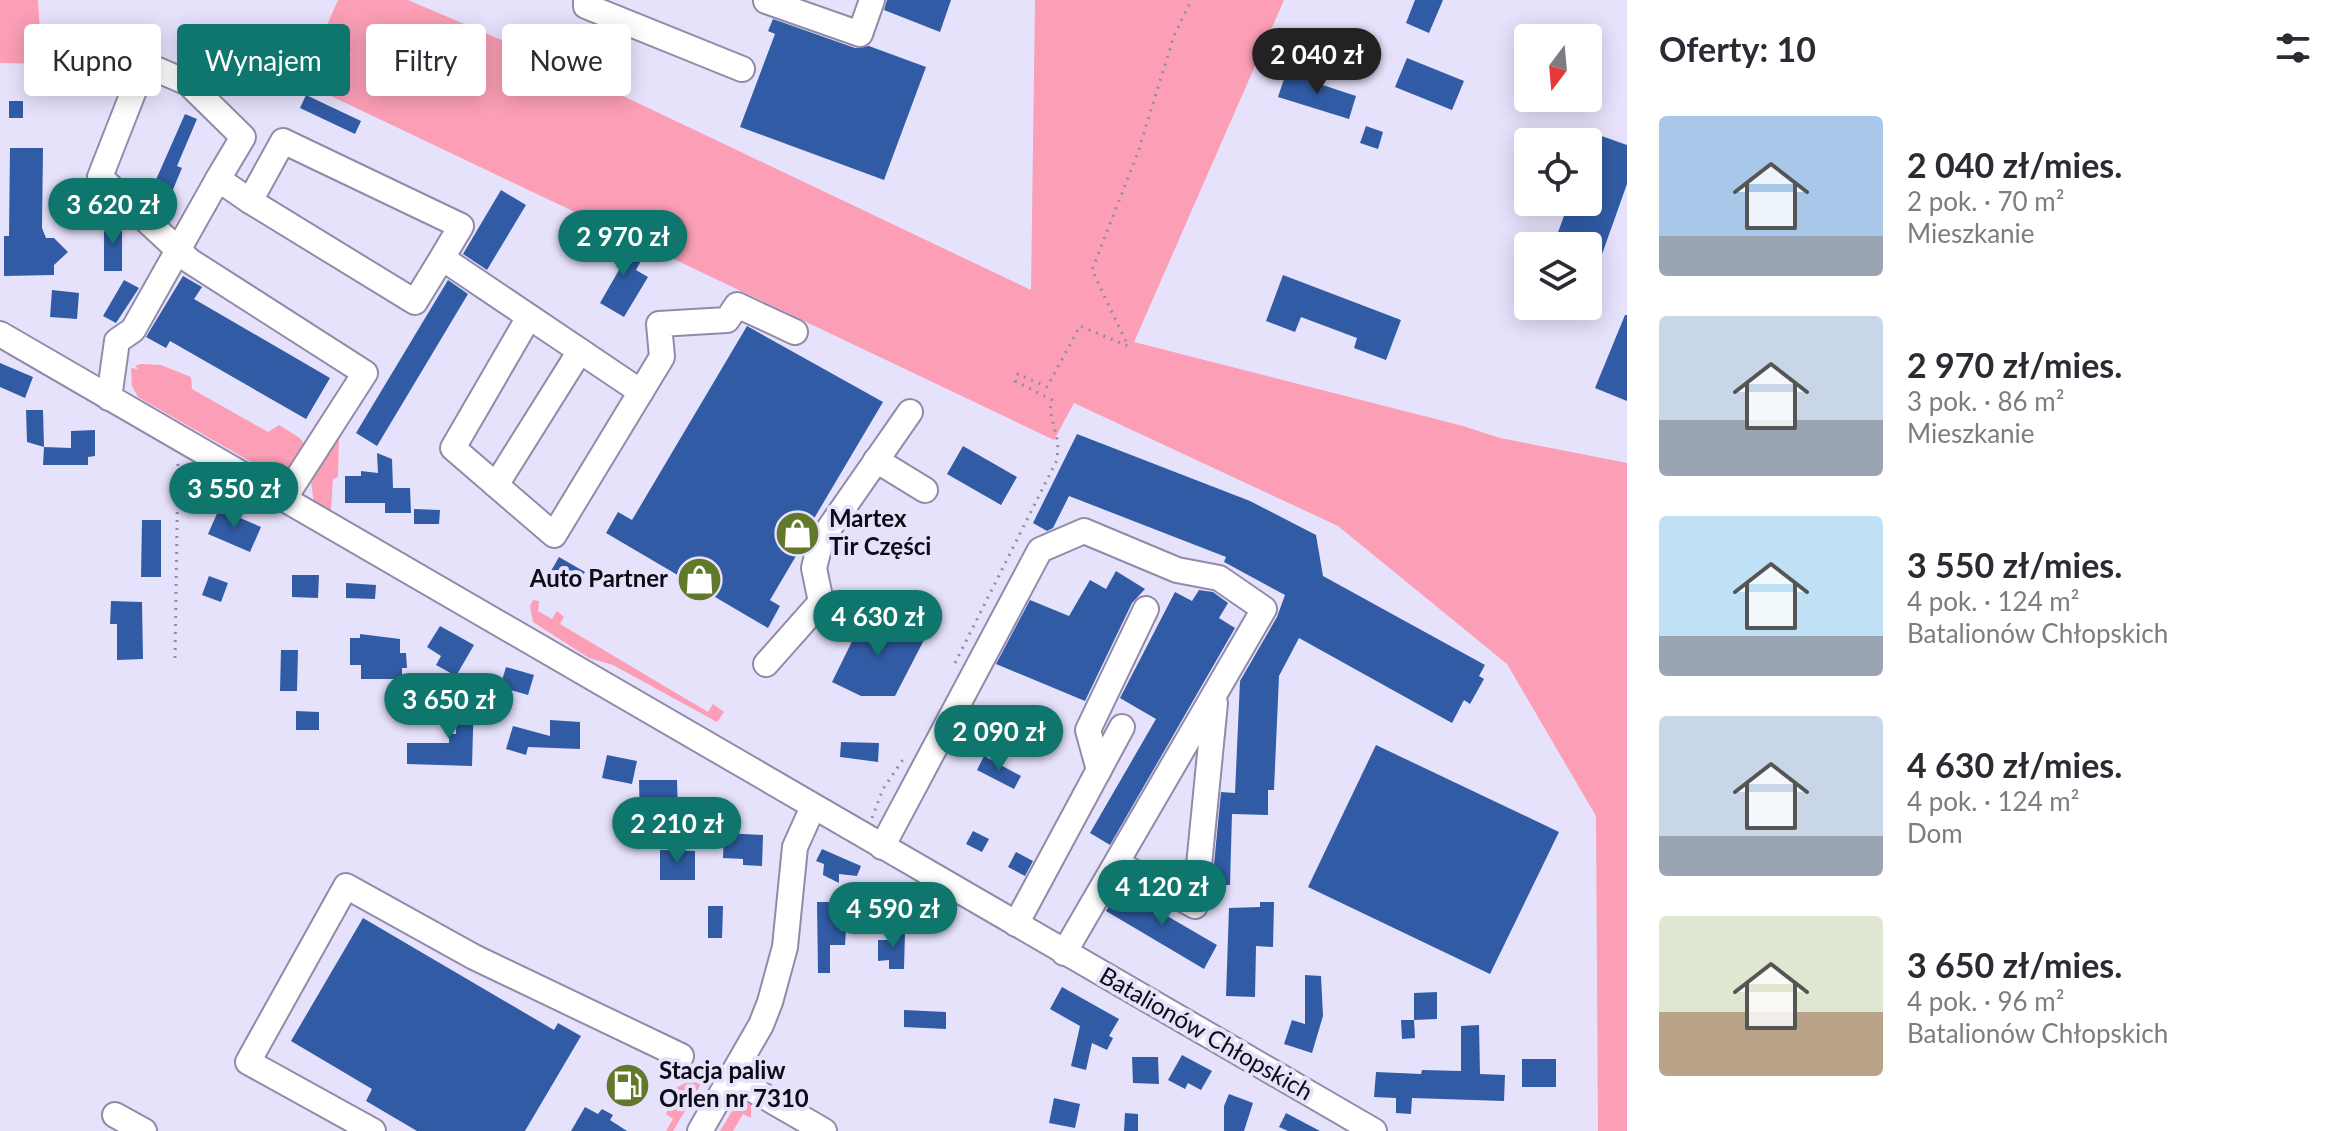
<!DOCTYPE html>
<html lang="pl">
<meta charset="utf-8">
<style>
:root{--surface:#fff;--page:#f2f2f3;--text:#2b2b33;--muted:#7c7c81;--accent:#0f766e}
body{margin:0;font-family:Lato,sans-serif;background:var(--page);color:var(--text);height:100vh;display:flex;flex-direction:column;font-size:30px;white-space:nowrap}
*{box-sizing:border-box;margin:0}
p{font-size:26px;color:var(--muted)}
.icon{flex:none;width:44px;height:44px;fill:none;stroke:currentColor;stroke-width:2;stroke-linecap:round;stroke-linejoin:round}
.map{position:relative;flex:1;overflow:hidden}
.sheet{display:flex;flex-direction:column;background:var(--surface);width:720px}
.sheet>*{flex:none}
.banner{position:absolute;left:24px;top:24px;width:760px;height:72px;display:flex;gap:16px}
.needle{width:52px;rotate:196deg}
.tools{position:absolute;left:1514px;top:24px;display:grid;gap:16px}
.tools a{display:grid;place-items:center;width:88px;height:88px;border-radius:8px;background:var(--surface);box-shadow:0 4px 20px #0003;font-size:40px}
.price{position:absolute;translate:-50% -68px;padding:0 18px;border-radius:28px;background:var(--accent);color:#fff;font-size:26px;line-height:52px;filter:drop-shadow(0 2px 4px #0008)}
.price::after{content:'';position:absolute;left:50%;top:48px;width:24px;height:18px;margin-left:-12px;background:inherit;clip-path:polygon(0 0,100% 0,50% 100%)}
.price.current{background:#222;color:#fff}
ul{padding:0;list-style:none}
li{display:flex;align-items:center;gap:24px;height:200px;padding:0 32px}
li span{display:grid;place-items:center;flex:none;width:224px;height:160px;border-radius:8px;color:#555}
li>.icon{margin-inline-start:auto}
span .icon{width:96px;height:96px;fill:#fffc;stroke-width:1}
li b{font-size:34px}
h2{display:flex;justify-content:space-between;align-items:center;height:96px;padding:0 32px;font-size:34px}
.tag{padding:0 28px;border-radius:8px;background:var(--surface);box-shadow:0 4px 20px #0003;font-size:28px;line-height:72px}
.tag.current{background:var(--accent);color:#fff}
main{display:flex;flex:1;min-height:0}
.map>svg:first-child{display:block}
.green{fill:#fb9eb6}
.building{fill:#315ca5}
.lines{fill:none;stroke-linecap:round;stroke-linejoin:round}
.minor-casing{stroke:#918ba9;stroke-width:28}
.path{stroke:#918ea1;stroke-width:3;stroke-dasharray:2 6;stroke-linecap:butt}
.minor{stroke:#fff;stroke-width:24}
.labels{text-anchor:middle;stroke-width:8;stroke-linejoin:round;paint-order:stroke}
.poi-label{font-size:24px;font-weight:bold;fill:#0d0b15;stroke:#e7e2fc;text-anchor:start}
.street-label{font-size:24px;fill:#0d0b15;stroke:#e7e2fc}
</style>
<main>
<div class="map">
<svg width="1627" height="1131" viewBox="0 0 1627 1131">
<rect width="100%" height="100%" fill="#e7e2fc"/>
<g class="green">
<path d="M0,0H38L42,64L0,63Z"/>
<path d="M338,0H408L539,56L1031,290L1035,0H1284L1134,342L1463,426L1500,438L1627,463V1131H1598L1596,816L1507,664L1338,526L1074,403L1054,440L331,96L351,54L321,39Z"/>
<path d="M140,364L161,365L191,377L192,389L268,432L279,425L300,438L305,446L295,467L275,479L274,475L138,397L132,386L131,368L138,369L135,366Z"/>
<path d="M339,435L338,477L333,479L331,511L314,504L310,474Z"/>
<path d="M533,600L539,601L538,611L552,619L557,611L564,617L560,624L708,712L713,704L724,712L717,722L613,665L589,658L533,622L530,606Z"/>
<path d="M689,1081L701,1084L673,1131H666L673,1119L666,1114L676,1088Z"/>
<path d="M742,1102L751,1103V1118L743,1114L733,1131H720L735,1106Z"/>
</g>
<g class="building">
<path d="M887,0H951L940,32L884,10Z"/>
<path d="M1415,0H1443L1429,33L1406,23Z"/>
<path d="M773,19L855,48L869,46L926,67L884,180L740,127L775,34L768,31Z"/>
<path d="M1407,58L1464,81L1452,110L1395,87Z"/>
<path d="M1286,73L1356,96L1349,119L1278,97Z"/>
<path d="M306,95L361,121L355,134L300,108Z"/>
<rect x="9" y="101" width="14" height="17"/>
<path d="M185,114L197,119L177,166L182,168L169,199L151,191Z"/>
<path d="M1366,126L1383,132L1378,149L1360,143Z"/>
<path d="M1593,133L1627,145V184L1590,288L1588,246H1553L1569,202H1588V148Z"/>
<path d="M10,148H43L42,228L46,238H54L68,252L54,265V275L4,276V236H9Z"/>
<path d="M501,190L526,205L487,270L463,254Z"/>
<rect x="104" y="221" width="18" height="50"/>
<path d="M608,237L643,257L636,270L648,277L624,317L600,303L623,263L601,250Z"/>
<path d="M1283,275L1401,320L1386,360L1354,348L1357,338L1301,317L1295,332L1266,321Z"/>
<path d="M183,276L202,287L194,299L330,378L306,419L170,341L166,348L146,337Z"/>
<path d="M124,280L139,288L116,323L103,316Z"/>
<path d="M448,280L468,294L377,446L356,433Z"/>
<path d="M52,290L79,293L77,319L50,317Z"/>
<path d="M1625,315H1627V401L1595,388Z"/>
<path d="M747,326L883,402L793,554L796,556L770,600L780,606L768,628L606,533L618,512L632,520Z"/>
<path d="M0,363L33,377L25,398L0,387Z"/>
<path d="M26,410H43L44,447L27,442Z"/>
<path d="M95,430V456L88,457V465H43L44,447L71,448V431Z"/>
<path d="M1077,434L1250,501L1316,535L1323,576L1485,665L1479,676L1484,679L1470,704L1464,700L1452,723L1299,638L1279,676L1274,790H1268V815L1232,814L1230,885H1212L1221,792L1235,793L1240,681L1277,617L1285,595L1224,562L1226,557L1069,496L1053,528L1047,531L1033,523Z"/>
<path d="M963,446L1017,477L1001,505L947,474Z"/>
<path d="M377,453L392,459L393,488H410L411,513H385V503H345V476H361V471L378,473Z"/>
<path d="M219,509L261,527L250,552L208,534Z"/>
<path d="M414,509L440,510L439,524H414Z"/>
<path d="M142,520H161V577H141Z"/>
<path d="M559,557L585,572L576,586L551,571Z"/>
<path d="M1116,571L1145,589L1132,603L1085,701L996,664L1030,600L1069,616L1090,580L1106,589Z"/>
<path d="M292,575H319L318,598L292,597Z"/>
<path d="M209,576L228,583L221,602L202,595Z"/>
<path d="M346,583L376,585L375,599L346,598Z"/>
<path d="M1199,590L1213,592L1228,603L1219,618L1235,628L1110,845L1090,833L1156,719L1120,698L1175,592L1192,601Z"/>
<path d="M111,601L142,602L143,659L117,660V624H110Z"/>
<path d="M867,611L924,640L895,696H861L832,682Z"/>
<path d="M440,626L474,645L456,676L436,665L441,656L427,647Z"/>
<path d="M360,634L400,639V653H406L407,668H402V679H361V665H350V638H360Z"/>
<path d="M281,650H298L297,691H280Z"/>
<path d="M506,667L534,675L528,695L500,687Z"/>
<path d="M457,695L474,696L472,766L407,764V743H449V734H456Z"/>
<path d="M296,711L319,712V730H296Z"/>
<path d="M550,720L580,722V749L528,747L526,755L506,749L513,726L550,736Z"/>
<path d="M841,742L879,743L878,762L840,757Z"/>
<path d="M1376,745L1559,832L1490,974L1308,887Z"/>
<path d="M607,755L637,761L632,784L602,778Z"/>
<path d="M984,756L1021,776L1014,789L977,770Z"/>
<path d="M639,780H677L678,814H671V825H640Z"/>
<path d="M973,831L989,839L982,852L966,844Z"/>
<path d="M724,833L763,835L762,866L743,865V859L723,858Z"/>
<path d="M822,849L861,866L857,876L839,874V883L823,875L824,864L816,861Z"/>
<path d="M660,850L695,851V880H660Z"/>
<path d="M1016,852L1033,861L1025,876L1008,867Z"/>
<path d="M1119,888L1217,945L1204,969L1106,911Z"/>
<path d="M917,893L943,908L930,930L903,917Z"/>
<path d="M817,902H840L841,931H846L845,945H830V973H818Z"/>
<path d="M1260,902H1274L1273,947L1256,946L1255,997L1226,996L1229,908L1260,907Z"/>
<path d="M708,906H723L722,938H708Z"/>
<path d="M363,918L554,1030L558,1023L581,1036L525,1131H417L366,1101L372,1089L291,1041Z"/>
<path d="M889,930L905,931L904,969H889V960L878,961V940H889Z"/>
<path d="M1305,975L1321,976L1323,1016L1312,1053L1284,1044L1292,1020L1305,1024Z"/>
<path d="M1062,987L1119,1019L1109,1036L1113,1038L1107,1050L1092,1043L1086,1070L1071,1066L1080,1026L1050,1009Z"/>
<path d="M1437,992V1019L1414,1020V993Z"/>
<path d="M904,1010L946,1012V1029L904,1027Z"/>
<path d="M1401,1020H1414L1415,1038L1402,1039Z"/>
<path d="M1479,1025L1480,1074L1505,1075L1504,1101L1412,1098L1411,1114L1396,1113V1098L1374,1097L1376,1072L1421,1074L1422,1070L1461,1071V1026Z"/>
<path d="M1182,1055L1212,1071L1201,1090L1188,1083L1185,1089L1168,1080Z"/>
<path d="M1132,1057H1158L1159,1084L1133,1083Z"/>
<rect x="1522" y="1059" width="34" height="28"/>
<path d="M1229,1094L1253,1103L1244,1131H1224V1106Z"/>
<path d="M1054,1098L1080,1104L1075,1128L1049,1123Z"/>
<path d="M585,1107L598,1114L602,1109L613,1115L610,1120L627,1131H571Z"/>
<path d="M1125,1113L1138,1114V1131H1124Z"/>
<path d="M1286,1113L1320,1131H1288L1279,1127Z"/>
</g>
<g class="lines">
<defs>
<g id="minor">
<path d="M586,0V6L742,69"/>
<path d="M766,1L860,34L872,0"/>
<path d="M218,179L243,137L188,83L158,70L140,75L100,177L190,261L365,373L284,499"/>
<path d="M442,258L461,226L283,141L250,201L415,302L442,258L641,392"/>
<path d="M529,317L453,448L554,535L662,357L659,324L727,320L737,305L795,332"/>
<path d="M0,334L1374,1131"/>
<path d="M109,398L117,341L133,330L218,179L250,201"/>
<path d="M876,460L925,490"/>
<path d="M496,485L580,351"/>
<path d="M766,664L821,602L814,568L821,540L910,412"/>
<path d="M1099,770L1088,730L1146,609"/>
<path d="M882,847L1040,550L1084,531L1177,570L1219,578L1264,609L1064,953"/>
<path d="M1117,863L1195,906L1215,703"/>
<path d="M1016,924L1122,727"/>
<path d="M731,1077L824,1131"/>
<path d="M115,1115L144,1131"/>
<path d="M373,1131L248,1062L346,886L474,957L681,1056"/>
<path d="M700,1131L761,1025L770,1002L785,947L795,847L813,807"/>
</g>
</defs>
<use href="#minor" class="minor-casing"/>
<g class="path">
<path d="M175,658L178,462"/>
<path d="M955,663L1057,460L1058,443L1050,410L1052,400L1015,381L1018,374L1047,387L1080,326L1128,346L1092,270L1138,152L1174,36L1191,0"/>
<path d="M872,818L883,789L904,758"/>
</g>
<use href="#minor" class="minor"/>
</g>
<defs>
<symbol id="shop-disc" viewBox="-11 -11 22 22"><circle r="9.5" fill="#62792c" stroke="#e7e2fc"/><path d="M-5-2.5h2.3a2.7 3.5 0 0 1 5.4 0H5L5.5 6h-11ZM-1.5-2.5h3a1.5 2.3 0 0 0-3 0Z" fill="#fff"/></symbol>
<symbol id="fuel-disc" viewBox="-11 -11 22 22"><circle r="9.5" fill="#62792c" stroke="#e7e2fc"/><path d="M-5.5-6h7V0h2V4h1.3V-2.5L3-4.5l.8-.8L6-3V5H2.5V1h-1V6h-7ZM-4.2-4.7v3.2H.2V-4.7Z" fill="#fff"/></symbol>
</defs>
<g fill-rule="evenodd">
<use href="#shop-disc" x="772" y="508" width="51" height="51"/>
<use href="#shop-disc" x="674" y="554" width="51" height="51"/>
<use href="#fuel-disc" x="602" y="1060" width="51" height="51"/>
</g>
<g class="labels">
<g class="poi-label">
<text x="829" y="527">Martex<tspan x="829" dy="28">Tir Części</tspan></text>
<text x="668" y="587" text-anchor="end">Auto Partner</text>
<text x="659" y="1079">Stacja paliw<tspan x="659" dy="28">Orlen nr 7310</tspan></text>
</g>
<g class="street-label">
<text transform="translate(1206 1034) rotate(30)" y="8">Batalionów Chłopskich</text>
</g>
</g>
</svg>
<div class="tools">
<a><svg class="needle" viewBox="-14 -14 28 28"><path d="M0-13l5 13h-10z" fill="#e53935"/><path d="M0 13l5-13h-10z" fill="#7c7c81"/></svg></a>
<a><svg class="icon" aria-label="locate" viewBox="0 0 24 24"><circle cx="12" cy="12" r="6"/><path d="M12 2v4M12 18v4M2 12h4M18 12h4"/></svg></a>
<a><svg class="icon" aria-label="layers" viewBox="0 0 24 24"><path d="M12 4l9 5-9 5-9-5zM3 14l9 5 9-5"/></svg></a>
</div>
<b class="price current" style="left:1317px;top:96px">2 040 zł</b>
<b class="price" style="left:113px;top:246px">3 620 zł</b>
<b class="price" style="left:623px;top:278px">2 970 zł</b>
<b class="price" style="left:234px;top:530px">3 550 zł</b>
<b class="price" style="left:878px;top:658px">4 630 zł</b>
<b class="price" style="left:449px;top:741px">3 650 zł</b>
<b class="price" style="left:999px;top:773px">2 090 zł</b>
<b class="price" style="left:677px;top:865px">2 210 zł</b>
<b class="price" style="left:1162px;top:928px">4 120 zł</b>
<b class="price" style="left:893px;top:950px">4 590 zł</b>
<div class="banner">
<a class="tag">Kupno</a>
<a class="tag current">Wynajem</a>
<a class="tag">Filtry</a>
<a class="tag">Nowe</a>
</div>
</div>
<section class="sheet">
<h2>Oferty: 10<svg class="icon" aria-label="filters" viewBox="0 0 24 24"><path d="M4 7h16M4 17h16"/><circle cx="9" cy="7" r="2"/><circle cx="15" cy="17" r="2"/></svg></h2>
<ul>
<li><span style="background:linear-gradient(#a9c7e8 75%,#9aa5b1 0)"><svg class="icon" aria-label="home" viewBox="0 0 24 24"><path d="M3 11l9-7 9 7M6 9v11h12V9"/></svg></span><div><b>2 040 zł/mies.</b><p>2 pok. · 70 m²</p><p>Mieszkanie</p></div></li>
<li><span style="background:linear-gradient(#c9d6e8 65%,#9aa5b1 0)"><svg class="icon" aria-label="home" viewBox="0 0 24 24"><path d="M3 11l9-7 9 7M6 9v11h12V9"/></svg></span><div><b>2 970 zł/mies.</b><p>3 pok. · 86 m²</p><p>Mieszkanie</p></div></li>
<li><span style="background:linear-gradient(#bfe0f5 75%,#9aa5b1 0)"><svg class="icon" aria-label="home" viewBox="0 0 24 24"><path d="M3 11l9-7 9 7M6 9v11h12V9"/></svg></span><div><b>3 550 zł/mies.</b><p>4 pok. · 124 m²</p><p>Batalionów Chłopskich</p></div></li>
<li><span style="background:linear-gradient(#c9d6e8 75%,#9aa5b1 0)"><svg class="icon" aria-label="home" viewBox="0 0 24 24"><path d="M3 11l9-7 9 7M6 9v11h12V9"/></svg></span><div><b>4 630 zł/mies.</b><p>4 pok. · 124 m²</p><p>Dom</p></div></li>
<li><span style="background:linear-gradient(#dfe7d0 60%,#b9a48a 0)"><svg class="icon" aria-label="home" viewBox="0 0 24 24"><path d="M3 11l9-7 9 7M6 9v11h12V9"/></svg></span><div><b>3 650 zł/mies.</b><p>4 pok. · 96 m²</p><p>Batalionów Chłopskich</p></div></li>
</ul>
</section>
</main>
